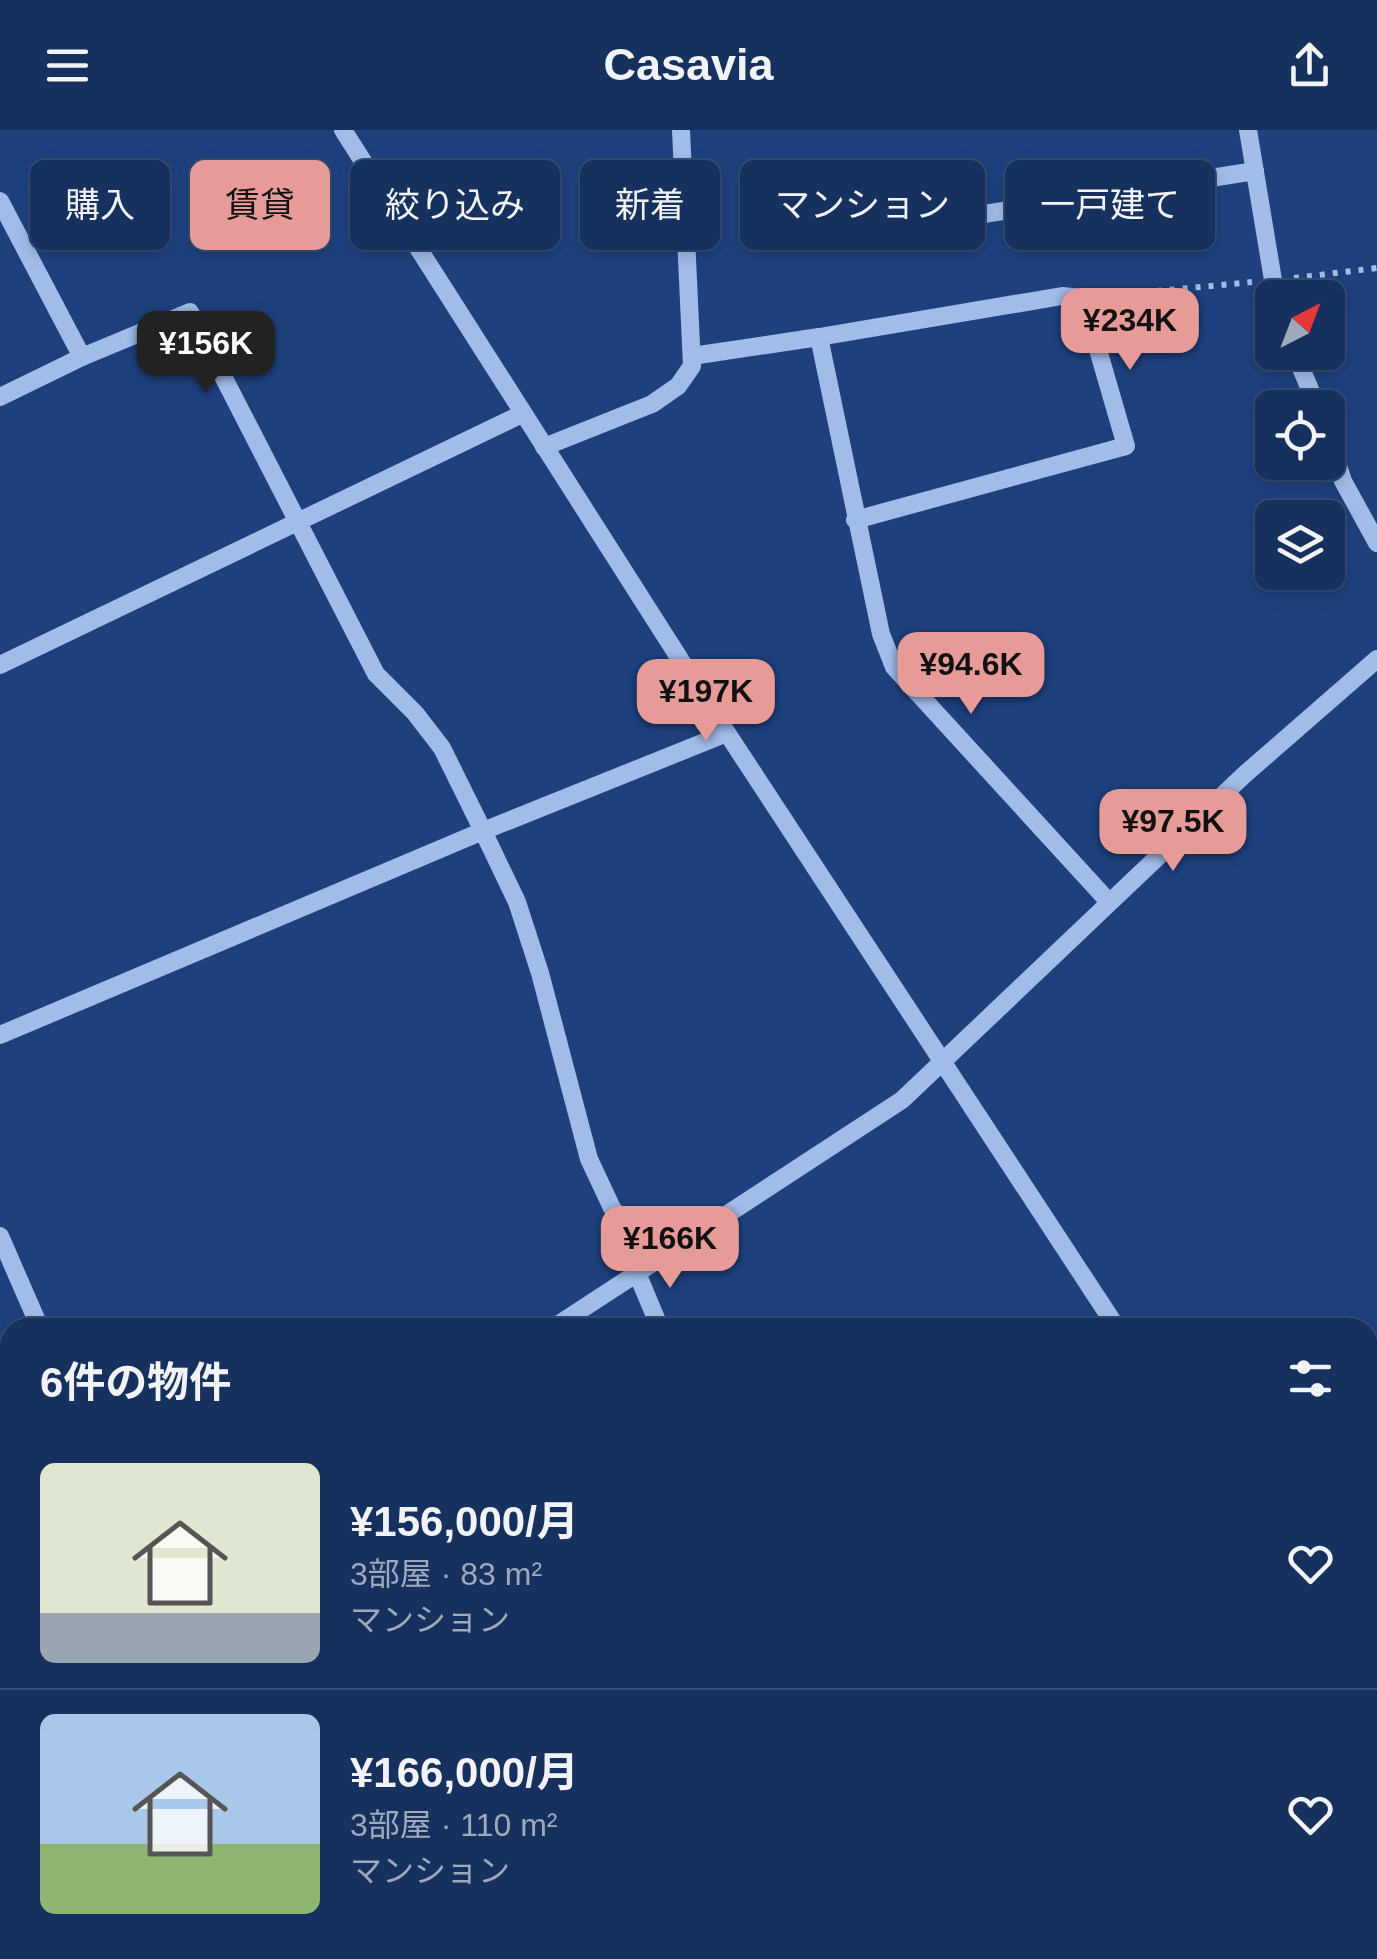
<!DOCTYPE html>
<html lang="ja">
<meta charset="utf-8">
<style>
:root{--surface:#16315e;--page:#233d67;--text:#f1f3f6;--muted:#9ea9bc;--line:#354c73;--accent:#e69b98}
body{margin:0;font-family:Arial,"Noto Sans JP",sans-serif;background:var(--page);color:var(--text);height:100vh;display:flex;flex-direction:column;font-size:38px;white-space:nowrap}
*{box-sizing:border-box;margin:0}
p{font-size:32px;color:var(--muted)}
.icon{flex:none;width:55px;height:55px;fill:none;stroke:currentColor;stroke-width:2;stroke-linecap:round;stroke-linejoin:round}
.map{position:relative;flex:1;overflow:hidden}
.side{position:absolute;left:0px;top:1188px;width:1378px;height:642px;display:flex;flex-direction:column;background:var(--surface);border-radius:30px 30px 0 0;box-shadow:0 5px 15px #0003,0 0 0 2px var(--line)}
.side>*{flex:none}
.guide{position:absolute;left:30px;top:30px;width:1318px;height:90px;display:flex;gap:20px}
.needle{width:65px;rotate:42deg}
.buttons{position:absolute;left:1255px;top:150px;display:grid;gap:20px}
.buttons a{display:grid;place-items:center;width:90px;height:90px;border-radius:15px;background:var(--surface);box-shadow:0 5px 15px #0003,0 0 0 2px var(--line);font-size:50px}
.price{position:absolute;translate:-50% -85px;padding:0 22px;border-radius:20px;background:var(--accent);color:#111;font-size:32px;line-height:65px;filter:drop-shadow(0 2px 5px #0008)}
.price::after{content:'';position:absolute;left:50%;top:60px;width:30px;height:22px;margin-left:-15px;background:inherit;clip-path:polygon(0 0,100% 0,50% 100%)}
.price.active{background:#222;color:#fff}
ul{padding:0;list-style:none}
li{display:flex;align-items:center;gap:30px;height:250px;padding:0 40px}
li+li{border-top:2px solid var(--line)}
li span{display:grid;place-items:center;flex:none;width:280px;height:200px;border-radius:15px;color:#555}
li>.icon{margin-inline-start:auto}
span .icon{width:120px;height:120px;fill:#fffc;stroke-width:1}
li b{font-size:42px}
h2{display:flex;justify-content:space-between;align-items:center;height:120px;padding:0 40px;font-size:42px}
.tag{padding:0 35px;border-radius:15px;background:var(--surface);box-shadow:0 5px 15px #0003,0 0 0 2px var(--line);font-size:35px;line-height:90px}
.tag.active{background:var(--accent);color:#111}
header{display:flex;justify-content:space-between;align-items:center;height:130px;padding:0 40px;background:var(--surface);font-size:45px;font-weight:700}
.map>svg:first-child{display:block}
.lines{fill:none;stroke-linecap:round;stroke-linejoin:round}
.stream{stroke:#94b5e9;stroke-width:10}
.path{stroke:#a1bce8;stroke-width:6;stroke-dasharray:5 8;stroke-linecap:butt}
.minor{stroke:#a1bce8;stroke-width:18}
</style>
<header><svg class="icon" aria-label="menu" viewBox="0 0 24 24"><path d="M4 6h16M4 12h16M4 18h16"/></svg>Casavia<svg class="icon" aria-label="share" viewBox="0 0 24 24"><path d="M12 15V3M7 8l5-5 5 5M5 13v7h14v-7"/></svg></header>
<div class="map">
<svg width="1377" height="1829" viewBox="0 0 1377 1829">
<rect width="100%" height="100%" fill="#1e417e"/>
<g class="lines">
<path class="stream" d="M346,1829L365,1820"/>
<g class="path">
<path d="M1294,148L1377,138"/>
<path d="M1105,166L1252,152"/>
</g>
<g class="minor">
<path d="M343,0L727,603L1117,1198"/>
<path d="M1248,0L1273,150L1278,168"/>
<path d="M0,71L82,227"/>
<path d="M971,86L1255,41"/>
<path d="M819,207L1062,166L1083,168L1126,316L855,390"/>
<path d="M1294,222L1318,278"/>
<path d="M692,226L819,207L881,504L894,537L1109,772"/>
<path d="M0,267L82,227L190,182L376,544L415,583L442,618L483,701L517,772L540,843L589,1029L612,1078L654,1132"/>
<path d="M1328,305L1343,351L1377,413"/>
<path d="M544,317L652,274L678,256L692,236L681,0"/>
<path d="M0,535L522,284"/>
<path d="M0,905L483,701L727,603"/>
<path d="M0,1106L40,1198"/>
<path d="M637,1143L660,1198"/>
<path d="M553,1198L902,970L1244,645L1377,529"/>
<path d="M1368,1296H1377"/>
<path d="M1368,1589L1377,1603"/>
<path d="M0,1637L10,1661"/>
<path d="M1368,1694L1377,1690"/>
<path d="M211,1820L214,1829"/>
<path d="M857,1820L859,1829"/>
<path d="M33,1829L51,1820"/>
<path d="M274,1829L289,1820"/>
<path d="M998,1829L1023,1820"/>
</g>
</g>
</svg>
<div class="buttons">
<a><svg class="needle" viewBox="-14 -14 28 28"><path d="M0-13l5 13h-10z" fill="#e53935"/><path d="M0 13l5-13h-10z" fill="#9ea9bc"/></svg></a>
<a><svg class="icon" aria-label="locate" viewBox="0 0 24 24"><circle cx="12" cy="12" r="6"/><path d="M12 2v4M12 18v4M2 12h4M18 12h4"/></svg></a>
<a><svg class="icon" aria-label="layers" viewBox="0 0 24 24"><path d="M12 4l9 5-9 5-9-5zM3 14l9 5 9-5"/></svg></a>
</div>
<b class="price" style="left:1130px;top:243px">¥234K</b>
<b class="price active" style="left:206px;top:266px">¥156K</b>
<b class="price" style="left:971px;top:587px">¥94.6K</b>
<b class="price" style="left:706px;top:614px">¥197K</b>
<b class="price" style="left:1173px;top:744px">¥97.5K</b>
<b class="price" style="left:670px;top:1161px">¥166K</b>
<div class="guide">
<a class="tag">購入</a>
<a class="tag active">賃貸</a>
<a class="tag">絞り込み</a>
<a class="tag">新着</a>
<a class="tag">マンション</a>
<a class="tag">一戸建て</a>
</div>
<section class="side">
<h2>6件の物件<svg class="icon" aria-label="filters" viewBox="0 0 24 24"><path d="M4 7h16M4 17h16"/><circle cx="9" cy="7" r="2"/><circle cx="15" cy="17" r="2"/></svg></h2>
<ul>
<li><span style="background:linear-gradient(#dfe7d0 75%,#9aa5b1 0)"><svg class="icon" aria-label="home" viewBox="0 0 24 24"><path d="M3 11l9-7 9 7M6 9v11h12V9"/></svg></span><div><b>¥156,000/月</b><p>3部屋 · 83 m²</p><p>マンション</p></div><svg class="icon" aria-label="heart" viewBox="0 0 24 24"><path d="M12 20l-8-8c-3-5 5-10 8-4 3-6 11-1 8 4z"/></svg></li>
<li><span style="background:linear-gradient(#a9c7e8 65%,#8fb573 0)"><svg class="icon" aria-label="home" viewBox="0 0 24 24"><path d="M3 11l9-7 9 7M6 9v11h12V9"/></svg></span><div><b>¥166,000/月</b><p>3部屋 · 110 m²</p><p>マンション</p></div><svg class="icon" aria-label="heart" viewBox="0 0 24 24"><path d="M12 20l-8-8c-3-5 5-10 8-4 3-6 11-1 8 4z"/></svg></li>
</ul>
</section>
</div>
